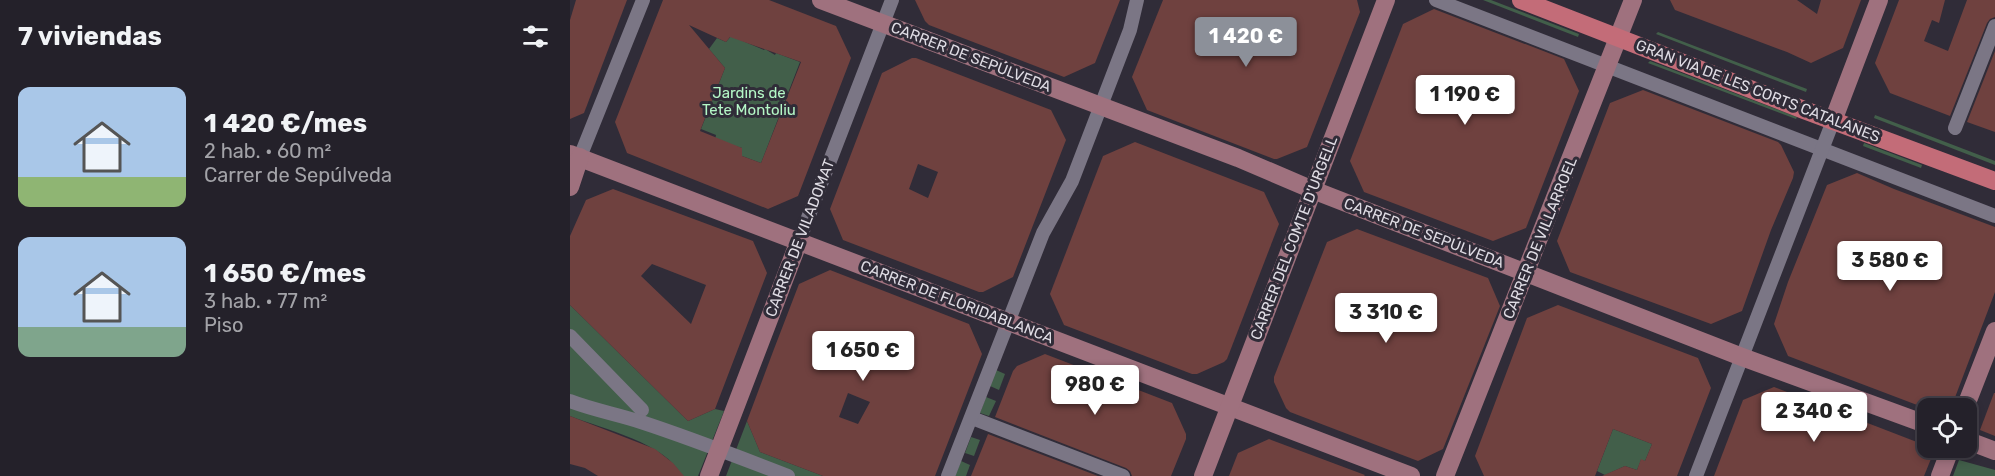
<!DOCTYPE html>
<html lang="es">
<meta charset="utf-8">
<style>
:root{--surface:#24212a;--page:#2c2932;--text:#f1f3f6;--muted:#a3a3a8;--line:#413e47;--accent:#8c9099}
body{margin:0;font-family:Rubik,sans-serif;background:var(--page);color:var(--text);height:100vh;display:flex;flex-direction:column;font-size:22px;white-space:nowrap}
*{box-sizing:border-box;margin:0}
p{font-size:20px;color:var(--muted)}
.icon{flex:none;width:33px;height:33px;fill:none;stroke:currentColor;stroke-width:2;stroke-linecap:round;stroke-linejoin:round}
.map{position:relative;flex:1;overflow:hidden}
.panel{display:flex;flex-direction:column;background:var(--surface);width:570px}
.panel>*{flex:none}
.buttons{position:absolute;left:1347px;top:398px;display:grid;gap:12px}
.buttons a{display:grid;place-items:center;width:60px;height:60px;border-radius:12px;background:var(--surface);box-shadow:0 3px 9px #0003,0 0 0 2px var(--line);font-size:30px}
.price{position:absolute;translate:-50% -51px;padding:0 14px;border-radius:6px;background:#fff;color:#222;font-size:20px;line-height:39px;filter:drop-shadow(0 2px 3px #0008)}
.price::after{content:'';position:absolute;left:50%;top:36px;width:18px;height:14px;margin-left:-9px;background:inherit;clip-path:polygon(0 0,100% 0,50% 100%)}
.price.active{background:var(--accent);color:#fff}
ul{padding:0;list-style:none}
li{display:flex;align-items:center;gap:18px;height:150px;padding:0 18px}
li span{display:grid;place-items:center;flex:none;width:168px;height:120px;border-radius:12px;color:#555}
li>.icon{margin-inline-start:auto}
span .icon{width:72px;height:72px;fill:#fffc;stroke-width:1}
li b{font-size:26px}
h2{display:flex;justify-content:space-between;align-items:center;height:72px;padding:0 18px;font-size:26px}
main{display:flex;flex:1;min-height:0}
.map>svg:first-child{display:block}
.green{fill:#425f4a}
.building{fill:#6f413f;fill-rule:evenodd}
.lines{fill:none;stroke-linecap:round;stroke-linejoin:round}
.street{stroke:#7b7685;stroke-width:14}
.secondary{stroke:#9f717e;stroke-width:18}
.primary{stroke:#c36c78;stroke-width:18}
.labels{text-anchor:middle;stroke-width:6;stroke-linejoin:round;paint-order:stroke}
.street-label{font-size:15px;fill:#dfdce4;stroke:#302c38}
.park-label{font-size:15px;fill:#b4f7c6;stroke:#302c38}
</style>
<main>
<section class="panel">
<h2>7 viviendas<svg class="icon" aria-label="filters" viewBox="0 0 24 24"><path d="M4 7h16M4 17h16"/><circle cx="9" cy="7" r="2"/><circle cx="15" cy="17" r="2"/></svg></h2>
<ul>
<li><span style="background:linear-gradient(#a9c7e8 75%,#8fb573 0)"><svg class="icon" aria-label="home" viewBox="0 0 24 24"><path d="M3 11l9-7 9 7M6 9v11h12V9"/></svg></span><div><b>1 420 €/mes</b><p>2 hab. · 60 m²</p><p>Carrer de Sepúlveda</p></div></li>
<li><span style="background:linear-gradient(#a9c7e8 75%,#7fa58c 0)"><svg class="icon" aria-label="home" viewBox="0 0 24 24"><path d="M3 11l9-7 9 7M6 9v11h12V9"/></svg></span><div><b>1 650 €/mes</b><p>3 hab. · 77 m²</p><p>Piso</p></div></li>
</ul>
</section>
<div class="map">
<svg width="1425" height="476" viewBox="0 0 1425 476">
<rect width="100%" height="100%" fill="#302c38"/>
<g class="green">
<path d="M913,0H921L1009,34L1008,37Z"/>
<path d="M1088,32L1237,89L1236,92L1086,34Z"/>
<path d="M161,36L194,50L195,49L205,55L206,53L230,62L191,163L172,156V148L145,140L146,135L131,129L155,68L139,49L147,38L156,42Z"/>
<path d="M1080,61L1227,117L1226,119L1078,63Z"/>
<path d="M1305,115L1425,161V165L1304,118Z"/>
<path d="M1294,143L1352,165L1351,168L1293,146Z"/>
<path d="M0,305L118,421L145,409L154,411L128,476H112C96,443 33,429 0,416Z"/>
<path d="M426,370L435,374L429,390L420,386Z"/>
<path d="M416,397L426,401L419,416L410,413Z"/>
<path d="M177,421L190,452L253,476H156Z"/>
<path d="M1043,429L1082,444L1075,461L1071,460L1067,470L1055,466L1035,475L1027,471Z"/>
<path d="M401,437L410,440L404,456L395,453Z"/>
<path d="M1389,460L1425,470V476H1383Z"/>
<path d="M391,461L400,465L396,476H385Z"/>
</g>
<g class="building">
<path d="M6,0H57L14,113L0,119V20Z"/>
<path d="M93,0H199L266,26L281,58L228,196L198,209L57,153L45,122ZM119,25L156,42L160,37L231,62L191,163L172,156V148L130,131L155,68Z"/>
<path d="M345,0H550L525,63L494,77L359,25L355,21Z"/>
<path d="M593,0H787L790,12L737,147L707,159H704L577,110L562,77Z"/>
<path d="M1100,0H1227L1247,14L1251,0H1291L1273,48L1241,63L1217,52L1105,10Z"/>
<path d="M1329,0H1375L1369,23L1362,20L1354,41L1378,51L1397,0H1425V17L1420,19L1417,23L1380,116L1320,93L1305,63Z"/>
<path d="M864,9L994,59L1009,91L956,228L923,241L794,192L780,161L833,24Z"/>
<path d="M1425,51V132L1397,122Z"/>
<path d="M342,58H346L481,110L496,140L443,277L413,292H409L273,240L260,209L312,73ZM348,164L368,172L358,198L339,189Z"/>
<path d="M1073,90L1208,142L1211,145L1224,172L1223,178L1201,230L1172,311L1141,324L1000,272L987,241L1040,103Z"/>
<path d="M565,142L694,192L709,224L657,359L654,362L627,374H622L494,325L480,294L533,156Z"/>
<path d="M1287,173L1324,189L1425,227V292L1381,408H1355L1218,356L1204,324L1218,282L1257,185Z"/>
<path d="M43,189L183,241L197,273L145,409L118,421L0,305V236L16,200ZM82,264L136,285L121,324L71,276Z"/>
<path d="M787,229L918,278L930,306L873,449L848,461L720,412L716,408L704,382V377L757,242Z"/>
<path d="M260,270L399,324L412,354L365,476H253L190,452L177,421L204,349L229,284ZM278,393L300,402L288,424L269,417Z"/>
<path d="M988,305L1128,358L1141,388L1107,476H1032L1055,466L1067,470L1071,459L1075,461L1082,444L1043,429L1025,476H914L905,456L957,318Z"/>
<path d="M475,354L602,403L616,434V439L601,476H562L560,471L556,468L425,417L443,371L447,366Z"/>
<path d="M1204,387L1365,449L1354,476H1144L1173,400Z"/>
<path d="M1424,393H1425V436L1410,430Z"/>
<path d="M0,416L85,449L103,463L114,476H28L15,468L0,464Z"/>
<path d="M418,434L528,476H401Z"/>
<path d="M699,439L795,475L794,476H659L668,453Z"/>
</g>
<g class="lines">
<g class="street">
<path d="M866,0L1425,216"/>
<path d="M1385,128L1425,26"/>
<path d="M10,157L73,0"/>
<path d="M229,241L322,0"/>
<path d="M0,336L72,410"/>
<path d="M0,401C23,410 47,414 71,422C120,438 169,457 218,476"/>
<path d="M402,418L553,476"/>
<path d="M378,476L473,233L502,181L560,30L567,0"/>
<path d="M1126,476L1263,121"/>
</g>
<g class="secondary">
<path d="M251,0L668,158L743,190L1172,357L1358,425"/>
<path d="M1263,121L1309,0"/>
<path d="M0,154L841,476"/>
<path d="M0,187L10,157"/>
<path d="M1395,408L1425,331"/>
<path d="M1396,440L1425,451"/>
<path d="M139,476L229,241"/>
<path d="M633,476L816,0"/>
<path d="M875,476L1063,0"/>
<path d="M1370,476L1381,447"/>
</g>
<path class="primary" d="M951,0L1234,110L1425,181"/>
</g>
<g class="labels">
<g class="street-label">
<text transform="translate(401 57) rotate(21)" y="5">CARRER DE SEPÚLVEDA</text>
<text transform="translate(1188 91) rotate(21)" y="5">GRAN VIA DE LES CORTS CATALANES</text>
<text transform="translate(854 233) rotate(21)" y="5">CARRER DE SEPÚLVEDA</text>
<text transform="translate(230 238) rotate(-69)" y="5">CARRER DE VILADOMAT</text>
<text transform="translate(724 238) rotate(-69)" y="5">CARRER DEL COMTE D'URGELL</text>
<text transform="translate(970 238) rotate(-68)" y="5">CARRER DE VILLARROEL</text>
<text transform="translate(387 302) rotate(21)" y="5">CARRER DE FLORIDABLANCA</text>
</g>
<g class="park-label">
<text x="179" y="98">Jardins de<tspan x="179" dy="17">Tete Montoliu</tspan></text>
</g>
</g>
</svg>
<div class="buttons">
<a><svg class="icon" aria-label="locate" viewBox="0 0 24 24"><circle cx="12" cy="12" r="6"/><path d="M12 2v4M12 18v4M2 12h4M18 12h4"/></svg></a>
</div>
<b class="price active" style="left:676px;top:68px">1 420 €</b>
<b class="price" style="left:895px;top:126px">1 190 €</b>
<b class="price" style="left:1320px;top:292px">3 580 €</b>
<b class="price" style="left:816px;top:344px">3 310 €</b>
<b class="price" style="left:293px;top:382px">1 650 €</b>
<b class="price" style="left:525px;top:416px">980 €</b>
<b class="price" style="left:1244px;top:443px">2 340 €</b>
</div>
</main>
